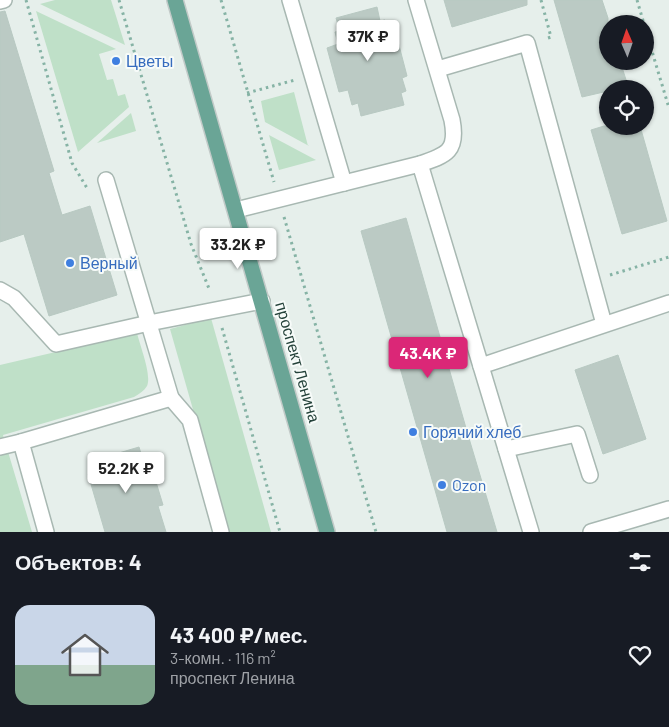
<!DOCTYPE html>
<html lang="ru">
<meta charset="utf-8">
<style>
:root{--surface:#171b24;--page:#20242c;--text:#f1f3f6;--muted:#9ea1a6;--line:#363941;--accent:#db2777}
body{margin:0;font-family:Barlow,sans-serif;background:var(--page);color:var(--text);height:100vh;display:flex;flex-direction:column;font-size:19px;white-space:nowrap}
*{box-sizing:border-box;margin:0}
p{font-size:16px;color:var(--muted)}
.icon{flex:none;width:28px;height:28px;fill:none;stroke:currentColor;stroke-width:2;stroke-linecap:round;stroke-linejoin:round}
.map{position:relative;height:532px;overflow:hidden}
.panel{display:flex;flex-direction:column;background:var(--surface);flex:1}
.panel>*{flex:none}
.needle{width:32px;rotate:358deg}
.fabs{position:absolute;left:599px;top:15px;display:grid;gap:10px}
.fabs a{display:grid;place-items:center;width:55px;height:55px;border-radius:50%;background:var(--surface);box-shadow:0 1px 4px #0004;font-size:25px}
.price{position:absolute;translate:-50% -42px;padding:0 11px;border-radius:5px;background:#fff;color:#222;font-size:16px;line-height:32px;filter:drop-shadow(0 1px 2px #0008)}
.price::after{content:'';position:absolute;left:50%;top:30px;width:15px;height:11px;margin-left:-8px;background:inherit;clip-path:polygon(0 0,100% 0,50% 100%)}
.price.on{background:var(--accent);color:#fff}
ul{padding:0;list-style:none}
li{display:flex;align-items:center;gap:15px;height:125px;padding:0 15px}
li+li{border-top:1px solid var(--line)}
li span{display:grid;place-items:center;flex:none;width:140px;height:100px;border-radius:15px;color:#555}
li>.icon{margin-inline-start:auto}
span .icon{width:60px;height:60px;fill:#fffc;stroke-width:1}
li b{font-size:21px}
h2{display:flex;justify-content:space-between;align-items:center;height:60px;padding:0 15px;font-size:21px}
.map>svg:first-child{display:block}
.green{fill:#bfe0c8}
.building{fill:#bbcac4;stroke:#b8c9c2}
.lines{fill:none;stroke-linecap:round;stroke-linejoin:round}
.minor-casing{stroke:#a8b8b2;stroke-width:18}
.major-casing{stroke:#c2cac8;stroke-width:18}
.path{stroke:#86b3a5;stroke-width:3;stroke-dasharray:2.5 4;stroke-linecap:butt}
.minor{stroke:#fff;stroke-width:15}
.major{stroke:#6aa596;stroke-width:15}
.shop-dot{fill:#3f7fe0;stroke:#f7fbf9;stroke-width:2}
.labels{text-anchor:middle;stroke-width:4;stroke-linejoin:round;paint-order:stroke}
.shop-label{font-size:16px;fill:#366cbe;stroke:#f7fbf9;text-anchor:start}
.street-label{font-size:16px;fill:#24423a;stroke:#f7fbf9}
</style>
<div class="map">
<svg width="669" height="532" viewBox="0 0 669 532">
<rect width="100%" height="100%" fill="#e6efeb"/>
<g class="green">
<path d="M55,0H111L125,45L40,4Z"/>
<path d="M36,11L116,49L99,54L107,80L113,79L118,96L125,94L129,107L78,152Z"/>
<path d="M294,92L308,146H309L265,122L261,101Z"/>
<path d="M131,113L136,131L97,143Z"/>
<path d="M269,135L316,160L279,170Z"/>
<path d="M211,318L271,532H228L170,329Z"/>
<path d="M137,333C140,346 152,375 147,386C144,391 139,394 134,397L3,435L32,532H0V365Z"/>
</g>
<g class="building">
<path d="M444,0H527V5L452,27Z"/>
<path d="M554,0H602L608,18V61H620L628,86L608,89V91L582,97Z"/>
<path d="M377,7L380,21L385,20L389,32L395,30L407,76L402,78L406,91L401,93L404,105L361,116L358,103L352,105L348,90L339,92L327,48L338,44L335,32L340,31L336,18Z"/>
<path d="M5,11L54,171L49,173L62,215L90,206L117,295L49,316L24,234L0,242V12Z"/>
<path d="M604,126H640L667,221L622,234L591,130Z"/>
<path d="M406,218L468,435L497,532H447L361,231Z"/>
<path d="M618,355L646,439L603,454L575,370Z"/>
<path d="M139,447L150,483L156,482L163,505L158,506L166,532H105L88,474L95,472L92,461Z"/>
</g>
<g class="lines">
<defs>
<g id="minor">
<path d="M290,0L344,183"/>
<path d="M416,0L452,120C458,151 447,155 420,164"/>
<path d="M0,1L4,0"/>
<path d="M438,69L527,43L604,324"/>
<path d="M236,210L420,164L531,532"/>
<path d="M0,290L14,298L56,344L149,323L262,301"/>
<path d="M481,366L669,303"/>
<path d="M171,398L190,420L221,532"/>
<path d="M0,447L21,442"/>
<path d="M506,449L577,434L590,475"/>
<path d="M46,532L21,442L171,398L106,180"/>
<path d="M591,532L669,509"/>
</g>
<path id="major" d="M175,0L327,532"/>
</defs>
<use href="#minor" class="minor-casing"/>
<use href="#major" class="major-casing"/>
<g class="path">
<path d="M26,0L72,163L87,188"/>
<path d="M119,0L191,244L210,291"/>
<path d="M221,0L274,182"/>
<path d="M541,0L551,37L545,39"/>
<path d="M637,0L644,24"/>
<path d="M645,28L669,108"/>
<path d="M247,93L295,80"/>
<path d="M284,217L376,532"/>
<path d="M610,275L669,257"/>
<path d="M222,328L280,532"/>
</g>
<use href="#minor" class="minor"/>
<use href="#major" class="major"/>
</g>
<g class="shop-dot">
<circle cx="116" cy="61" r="5"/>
<circle cx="70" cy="263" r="5"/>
<circle cx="413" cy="432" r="5"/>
<circle cx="442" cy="485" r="5"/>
</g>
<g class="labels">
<g class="shop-label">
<text x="126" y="67">Цветы</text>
<text x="80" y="269">Верный</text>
<text x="423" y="438">Горячий хлеб</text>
<text x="452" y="491">Ozon</text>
</g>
<g class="street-label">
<text transform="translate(298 362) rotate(74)" y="6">проспект Ленина</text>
</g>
</g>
</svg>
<div class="fabs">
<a><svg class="needle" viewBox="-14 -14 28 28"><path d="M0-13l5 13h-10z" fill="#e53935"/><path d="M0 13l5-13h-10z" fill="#9ea1a6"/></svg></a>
<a><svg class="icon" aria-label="locate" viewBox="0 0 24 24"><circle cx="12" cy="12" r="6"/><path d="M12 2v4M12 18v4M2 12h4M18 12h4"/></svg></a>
</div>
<b class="price" style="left:368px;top:62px">37K ₽</b>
<b class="price" style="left:238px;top:270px">33.2K ₽</b>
<b class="price on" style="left:428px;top:379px">43.4K ₽</b>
<b class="price" style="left:126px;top:494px">52.2K ₽</b>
</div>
<section class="panel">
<h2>Объектов: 4<svg class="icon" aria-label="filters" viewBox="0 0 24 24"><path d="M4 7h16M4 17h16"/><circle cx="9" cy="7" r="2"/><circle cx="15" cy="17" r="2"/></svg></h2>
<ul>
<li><span style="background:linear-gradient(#c9d6e8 60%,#7fa58c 0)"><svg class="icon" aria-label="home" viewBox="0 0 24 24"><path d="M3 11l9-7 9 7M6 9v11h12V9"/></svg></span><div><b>43 400 ₽/мес.</b><p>3-комн. · 116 m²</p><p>проспект Ленина</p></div><svg class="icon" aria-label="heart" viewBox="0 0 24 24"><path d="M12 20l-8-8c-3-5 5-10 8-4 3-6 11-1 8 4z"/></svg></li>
</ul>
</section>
